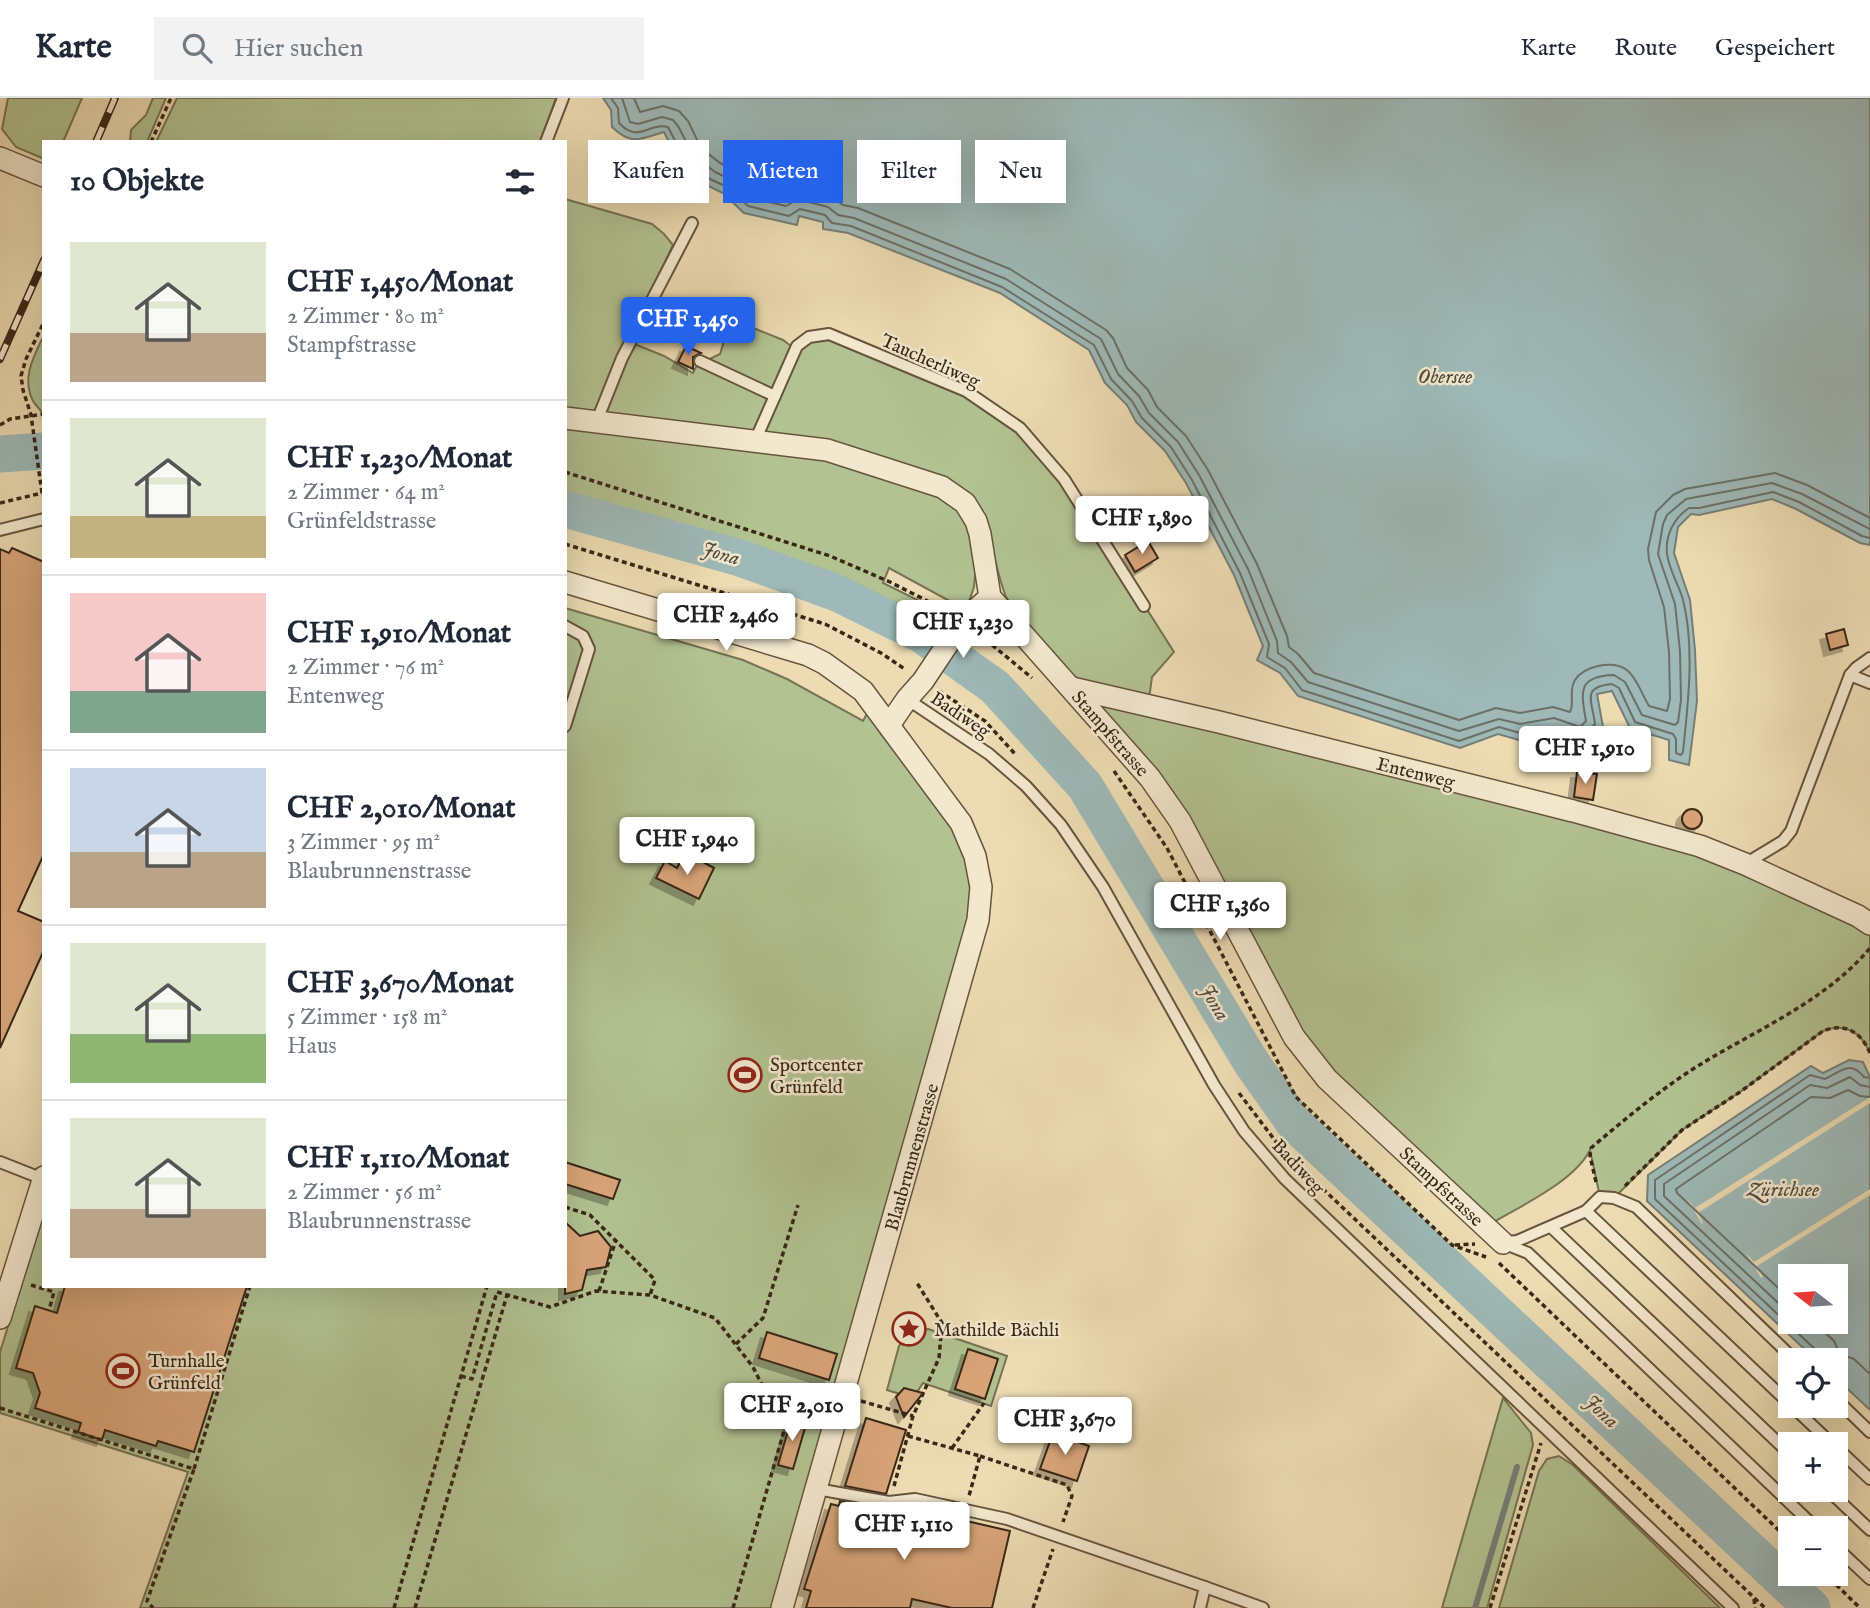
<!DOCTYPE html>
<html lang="de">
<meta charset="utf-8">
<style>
:root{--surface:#fff;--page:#f2f2f3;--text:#1f2937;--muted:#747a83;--line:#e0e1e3;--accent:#2563eb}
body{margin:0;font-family:"IM FELL English",serif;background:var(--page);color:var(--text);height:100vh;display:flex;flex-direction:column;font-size:26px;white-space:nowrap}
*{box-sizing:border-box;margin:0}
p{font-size:23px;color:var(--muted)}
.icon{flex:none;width:38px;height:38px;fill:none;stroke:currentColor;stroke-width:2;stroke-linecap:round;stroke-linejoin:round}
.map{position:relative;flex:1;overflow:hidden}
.details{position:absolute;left:42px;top:42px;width:525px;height:1148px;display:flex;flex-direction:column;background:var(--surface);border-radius:0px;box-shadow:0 7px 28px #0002}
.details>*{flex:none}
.guide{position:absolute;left:588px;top:42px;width:665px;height:63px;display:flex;gap:14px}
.needle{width:46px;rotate:287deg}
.fabs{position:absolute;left:1778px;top:1166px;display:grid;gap:14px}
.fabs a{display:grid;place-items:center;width:70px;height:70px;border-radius:0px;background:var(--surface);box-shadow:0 7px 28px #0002;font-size:35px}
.price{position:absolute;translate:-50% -60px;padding:0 16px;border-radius:7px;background:#fff;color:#222;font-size:23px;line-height:46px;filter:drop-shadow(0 2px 4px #0008)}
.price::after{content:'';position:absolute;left:50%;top:42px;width:21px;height:16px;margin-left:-10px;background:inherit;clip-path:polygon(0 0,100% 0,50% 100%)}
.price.current{background:var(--accent);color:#fff}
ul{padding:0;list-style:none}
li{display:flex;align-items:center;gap:21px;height:175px;padding:0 28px}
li+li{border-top:2px solid var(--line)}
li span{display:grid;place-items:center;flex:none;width:196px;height:140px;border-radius:0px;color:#555}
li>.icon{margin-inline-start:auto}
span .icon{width:84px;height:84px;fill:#fffc;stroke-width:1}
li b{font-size:30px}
h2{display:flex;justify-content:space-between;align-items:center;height:84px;padding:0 28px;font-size:30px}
.pill{padding:0 24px;border-radius:0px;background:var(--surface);box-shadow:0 7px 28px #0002;font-size:24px;line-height:63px}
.pill.current{background:var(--accent);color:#fff}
header{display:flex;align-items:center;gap:42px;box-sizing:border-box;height:98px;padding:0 35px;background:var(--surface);border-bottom:2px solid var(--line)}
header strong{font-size:33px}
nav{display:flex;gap:38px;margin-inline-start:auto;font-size:24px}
.search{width:490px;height:63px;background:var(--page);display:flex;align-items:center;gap:18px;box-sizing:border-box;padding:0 24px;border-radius:0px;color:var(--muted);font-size:26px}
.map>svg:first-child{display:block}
.green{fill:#b2c291;stroke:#767454;stroke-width:2}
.water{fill:#9eb9b7;stroke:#767f77;stroke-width:2;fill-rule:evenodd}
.pier{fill:#eddcb3}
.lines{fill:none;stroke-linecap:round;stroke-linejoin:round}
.shore{stroke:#6c7066;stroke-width:2}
.stream{stroke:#767f77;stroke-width:6}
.river{stroke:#9eb9b7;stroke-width:37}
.building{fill:#d8a579;stroke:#392716;stroke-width:2;filter:url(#shadow)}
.service-casing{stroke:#66543d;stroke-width:14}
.minor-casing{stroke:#66543d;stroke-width:24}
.path{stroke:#392716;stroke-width:3.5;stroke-dasharray:5 3.5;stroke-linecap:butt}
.service{stroke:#f3e8ce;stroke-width:10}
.minor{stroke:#f3e8ce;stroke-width:21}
.rail-casing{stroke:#392716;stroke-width:8}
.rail{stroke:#f3e8ce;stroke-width:5;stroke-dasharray:16;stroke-linecap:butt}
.labels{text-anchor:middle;stroke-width:5;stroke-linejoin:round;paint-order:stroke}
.street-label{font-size:19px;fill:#392716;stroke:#f3e8ce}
.poi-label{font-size:19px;fill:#392716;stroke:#f3e8ce;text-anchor:start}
.water-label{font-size:21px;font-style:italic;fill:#524c3e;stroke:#f3e8ce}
</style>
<header>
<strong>Karte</strong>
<div class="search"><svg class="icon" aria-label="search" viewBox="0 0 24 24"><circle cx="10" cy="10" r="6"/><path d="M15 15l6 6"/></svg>Hier suchen</div>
<nav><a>Karte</a><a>Route</a><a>Gespeichert</a></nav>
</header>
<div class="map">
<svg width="1870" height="1510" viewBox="0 0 1870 1510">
<defs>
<filter id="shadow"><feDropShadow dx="-6" dy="6" stdDeviation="0" flood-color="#0004"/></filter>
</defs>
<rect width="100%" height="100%" fill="#eddcb3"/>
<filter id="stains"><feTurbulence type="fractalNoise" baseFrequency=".00286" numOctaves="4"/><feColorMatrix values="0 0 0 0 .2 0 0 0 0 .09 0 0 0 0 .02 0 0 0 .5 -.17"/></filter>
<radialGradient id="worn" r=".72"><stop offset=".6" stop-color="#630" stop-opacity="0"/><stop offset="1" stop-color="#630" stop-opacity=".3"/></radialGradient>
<g class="green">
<path d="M8,0H82L63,44H44V61L16,49L2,31Z"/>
<path d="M153,0H166L147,44H130L131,32L146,17Z"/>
<path d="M177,0H556L540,44H156Z"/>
<path d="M565,101L652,126L664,136L673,147L627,243L664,258L693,275L697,267L720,256L731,221L783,242L791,248L829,236L966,293L1020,330L1064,381L1174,554L1152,579L1148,608L1700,748L1870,826V955C1861,934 1845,924 1823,933L1740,994L1682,1032L1614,1100L1600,1099L1590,1052C1574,1084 1520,1108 1489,1127L1361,1002L1308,945L1241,823L1006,499C994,468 991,432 974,403C968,393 957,387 948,382L839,346L565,312Z"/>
<path d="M44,237V317C41,312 36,308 33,303C21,280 34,258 44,237Z"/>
<path d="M565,329L812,358L851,367L947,402L960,412L967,427L976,466L974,489L966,512L889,470L883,485L946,516L952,526L947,535L877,500L779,462L565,396Z"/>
<path d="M565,510L743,562L787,581L863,623L870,610L881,636L945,715L962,746L969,778L971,804L963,841L773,1510H140L188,1374L0,1315V1254L44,1114V1188H565Z"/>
<path d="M928,1231L1007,1258L991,1308L923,1285L913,1300L887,1292L899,1248L908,1234Z"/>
<path d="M1503,1300L1531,1335L1533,1347L1487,1510H1442Z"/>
<path d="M1559,1358L1573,1367L1720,1510H1499L1539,1373L1547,1361Z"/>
</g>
<g class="water">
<path d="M603,0H1870V447L1860,445L1796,411L1772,401L1699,417L1691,416L1678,429L1674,455L1690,502L1695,552L1697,603L1689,667L1669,662V642L1630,630L1612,593L1597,596L1603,629L1586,646L1568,643L1552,635L1519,642L1498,636L1460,650L1298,598L1280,575L1257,562L1263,548L1234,477L1186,385L1165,353L1136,324L1127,307L1105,285L1089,252L1000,195L848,135L823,131V124L799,118L797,127L744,115L723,95L706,87L680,67L664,34C640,41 632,48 612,29L611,12Z"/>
<path d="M1849,962L1863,964L1870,979V1312L1836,1280V1262H1816L1647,1103L1648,1077L1811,968L1823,975ZM1790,1178H1836V1223H1790Z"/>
</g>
<g class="pier">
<path d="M1870,999V1005L1698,1115L1703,1125L1702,1126L1687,1101L1695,1110Z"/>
<path d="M1870,1091V1097L1757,1168L1763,1179L1761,1180L1746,1155L1754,1164Z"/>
</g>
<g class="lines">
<g class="shore">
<path d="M611,0L618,10L619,25C639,46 648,24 668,29L685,62L710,81L727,89L748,108L789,118L800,111L825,117L832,125L851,128L1002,189L1094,247L1111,281L1132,303L1142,320L1171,349L1192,382L1240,475L1269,546L1267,559L1285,570L1302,592L1459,643L1499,629L1520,635L1553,629L1570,636L1583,638L1595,626C1592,602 1581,589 1612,586L1619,590L1635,624L1673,636L1676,641V655L1681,657L1683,654C1688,606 1695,549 1683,502C1679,487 1669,472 1667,456C1665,437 1674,420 1689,410H1699L1773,394L1799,404L1862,438L1870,440"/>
<path d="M622,0L630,24L638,26L662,19L673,22L678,28L693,57L715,74L732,82L752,100L786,108L795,103H804L828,109L838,117L854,120L1006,181L1101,241L1118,276L1139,298L1149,315L1178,344L1199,377L1248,471L1277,543L1278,555L1291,564L1308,584L1459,633L1499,621L1520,626L1554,620L1580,629L1586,623C1581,594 1577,578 1614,577L1625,584L1642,617L1675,627L1678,624L1681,602L1680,553L1675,506L1658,456L1663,426L1667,417L1686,401L1772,385L1802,396L1870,431"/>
<path d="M634,0L640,14L663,8L679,13L688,23L701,50L720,65L738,73L757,91L783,97L795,92H806L829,98L843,107L858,110L1010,171L1106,232L1113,240L1127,270L1148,292L1157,309L1186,338L1208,372L1257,466L1287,538L1289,549L1298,556L1314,575L1459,622L1496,610L1520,615L1553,609L1570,614C1575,605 1568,593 1575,582C1580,574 1589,570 1598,568C1633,561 1635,584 1649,608L1667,613L1670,601L1669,554L1664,509L1649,462L1648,451L1656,414L1673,397L1685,391L1775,375L1807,387L1870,420"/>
<path d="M1790,1201L1677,1095L1676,1091L1811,999L1830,1000L1848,992L1860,998L1870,999"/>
<path d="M1790,1216L1664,1098V1086L1810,987L1827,990L1850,979L1860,987L1870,989"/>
<path d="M1813,1223L1834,1243L1840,1256L1854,1261L1870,1276"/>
<path d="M1820,1262L1818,1254L1655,1101V1082L1810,977L1825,981C1842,973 1850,962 1864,979L1870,980"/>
</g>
<path class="stream" d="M1475,1510L1517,1369"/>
<g class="river">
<path d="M0,356L44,353"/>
<path d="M565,411L740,460L837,495L922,537L995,589L1085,688L1251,964L1294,1025L1812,1510"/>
</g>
</g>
<g class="building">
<path d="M686,248L701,255L693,259V271L678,264Z"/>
<path d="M1148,443L1158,460L1135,474L1125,457Z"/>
<path d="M12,450L44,464V756L18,813L44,824V852L0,950V451L9,455Z"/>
<path d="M1844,531L1848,547L1830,552L1826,536Z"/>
<path d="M1577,674L1597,676L1593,702L1574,699Z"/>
<circle cx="1692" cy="721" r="10"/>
<path d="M694,759L714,770L699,801L656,780L665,763L677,770L680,764L689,769Z"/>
<path d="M565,1064L620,1082L613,1101L565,1086Z"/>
<path d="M565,1124L580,1138L598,1133L611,1149L606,1169L587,1172L582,1192L565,1196Z"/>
<path d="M65,1188H247L194,1354L158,1343L156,1348L105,1332L102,1342L78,1334L81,1325L35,1310L40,1295L33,1275L16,1270L35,1208L57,1215Z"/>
<path d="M767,1234L837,1256L829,1282L759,1260Z"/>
<path d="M968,1251L998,1261L985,1301L955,1291Z"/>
<path d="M904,1290L923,1295L904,1319L896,1299Z"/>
<path d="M792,1319L807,1323L793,1371L778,1367Z"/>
<path d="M866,1320L906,1332L886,1396L845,1388Z"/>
<path d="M1053,1335L1089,1348L1077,1383L1040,1371Z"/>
<path d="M840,1403L881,1411L878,1420L914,1431L919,1412L1010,1433L992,1510H952L912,1501L910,1510H806L811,1493L804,1491L831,1406L839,1408Z"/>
</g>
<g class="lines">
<defs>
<g id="service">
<path d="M546,44L563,0"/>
<path d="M700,263L775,298"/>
<path d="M596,325L622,260L692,125"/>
<path d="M755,343L797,248L809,239L829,236L966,293L1020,330L1064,381L1144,508"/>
<path d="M0,432L44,421"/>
<path d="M565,528L583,538L589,551L565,628"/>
<path d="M1850,577L1870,585"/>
<path d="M907,601L989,656L1026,688L1061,727L1103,789L1214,987L1244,1033L1285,1081L1733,1510"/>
<path d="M1745,766L1783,743L1791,733L1850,577L1856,570L1870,560"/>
<path d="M0,1064L43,1081"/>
<path d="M1586,1113L1600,1099L1614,1100L1636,1109L1795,1262"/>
<path d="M1551,1129L1790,1356"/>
<path d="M1506,1144L1517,1143L1586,1113L1790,1306"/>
<path d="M1503,1145L1528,1155L1816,1430"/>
<path d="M1836,1301L1870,1334"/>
<path d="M1791,1307L1832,1346"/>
<path d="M1836,1349L1870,1381"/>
<path d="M817,1391L889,1404L915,1401L1007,1421L1205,1489L1200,1510"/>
<path d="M1827,1391L1870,1432"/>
<path d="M1836,1449L1870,1481"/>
<path d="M1205,1489L1263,1510"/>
</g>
<g id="minor">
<path d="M0,60L44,78"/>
<path d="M565,320L827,352L942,389L965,405L976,423L980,436L990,499L1150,680L1180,723L1294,939L1327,981L1503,1145"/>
<path d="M565,484L808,557L824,565L863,593L961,725L975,758L981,789L978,822L782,1510"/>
<path d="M1072,590L1219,624L1573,713L1700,748L1745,766L1858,818L1870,826"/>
<path d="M889,627L907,601L923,583L963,523L990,499"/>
<path d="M0,1220L44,1079"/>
</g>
</defs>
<use href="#service" class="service-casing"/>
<use href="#minor" class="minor-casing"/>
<g class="path">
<path d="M151,44L171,0"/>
<path d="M0,327L10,321L44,316"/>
<path d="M565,374L830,458L890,484L947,513"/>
<path d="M42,395L31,317L23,292L21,278L26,261L44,224"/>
<path d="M0,405L42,395"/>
<path d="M565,446L825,526L881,555L906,572"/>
<path d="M979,536L1032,580"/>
<path d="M939,593L985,623L1016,657"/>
<path d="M1114,673L1167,750L1296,999L1452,1147L1486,1159"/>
<path d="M1239,995L1283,1053L1765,1510"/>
<path d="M1596,1084L1590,1058L1591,1050C1624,1022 1656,995 1693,971C1753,933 1824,905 1870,850"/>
<path d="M1625,1088L1682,1032L1740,994L1823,933C1845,924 1861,934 1870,955"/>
<path d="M565,1109L590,1117L655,1182L650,1197"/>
<path d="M1455,1147L1475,1146"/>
<path d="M1499,1165L1790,1443"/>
<path d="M31,1187L54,1194L49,1212"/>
<path d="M599,1193L616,1142"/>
<path d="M736,1246L763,1220L798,1107"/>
<path d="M461,1278L472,1281L497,1194L550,1209L596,1193L650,1197L715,1220L753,1269L763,1289L821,1306"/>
<path d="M861,1303L913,1318"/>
<path d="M0,1310L194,1371L147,1503L153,1510"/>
<path d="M908,1338L980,1358L969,1398"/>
<path d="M952,1350L984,1305"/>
<path d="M980,1358L1067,1387L1072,1398L1063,1424"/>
<path d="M194,1371L250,1188"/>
<path d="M894,1388L913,1318L939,1260L942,1225L917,1185"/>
<path d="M1824,1475L1860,1510"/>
<path d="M1754,1501L1755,1510"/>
<path d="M394,1510L487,1188"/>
<path d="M415,1510L507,1197"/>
<path d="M733,1510L794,1298"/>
<path d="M1033,1510L1053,1451"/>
<path d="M1490,1510L1541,1345"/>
</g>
<use href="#service" class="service"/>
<use href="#minor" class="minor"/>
<defs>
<g id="rail">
<path d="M96,44L115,0"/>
<path d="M0,261L44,162"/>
</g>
</defs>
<use href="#rail" class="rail-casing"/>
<use href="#rail" class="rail"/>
</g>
<defs>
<symbol id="stadium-ring" viewBox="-11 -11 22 22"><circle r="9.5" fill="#f3e8ce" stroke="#8f2418" stroke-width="1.5"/><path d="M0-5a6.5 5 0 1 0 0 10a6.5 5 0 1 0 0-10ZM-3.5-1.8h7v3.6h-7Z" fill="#8f2418"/></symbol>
<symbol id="sight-ring" viewBox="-11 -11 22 22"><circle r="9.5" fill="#f3e8ce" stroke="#8f2418" stroke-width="1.5"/><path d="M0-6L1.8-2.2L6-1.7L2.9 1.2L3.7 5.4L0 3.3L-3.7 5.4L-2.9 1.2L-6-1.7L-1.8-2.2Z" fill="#8f2418"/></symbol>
</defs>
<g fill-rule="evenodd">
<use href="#stadium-ring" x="726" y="958" width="38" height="38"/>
<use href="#sight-ring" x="890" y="1212" width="38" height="38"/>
<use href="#stadium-ring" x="104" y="1254" width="38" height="38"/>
</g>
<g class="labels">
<g class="street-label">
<text transform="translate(931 262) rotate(24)" y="7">Taucherliweg</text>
<text transform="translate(961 616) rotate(34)" y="7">Badiweg</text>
<text transform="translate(1111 635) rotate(49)" y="7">Stampfstrasse</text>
<text transform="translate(1416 674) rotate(14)" y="7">Entenweg</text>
<text transform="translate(911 1059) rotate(-74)" y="7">Blaubrunnenstrasse</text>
<text transform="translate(1299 1068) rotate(47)" y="7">Badiweg</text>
<text transform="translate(1442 1088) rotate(43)" y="7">Stampfstrasse</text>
</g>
<g class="poi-label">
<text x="770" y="973">Sportcenter<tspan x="770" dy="22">Grünfeld</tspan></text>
<text x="934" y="1238">Mathilde Bächli</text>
<text x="148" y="1269">Turnhalle<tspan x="148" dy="22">Grünfeld</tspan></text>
</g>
<g class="water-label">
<text x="1445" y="285">Obersee</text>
<text transform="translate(721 455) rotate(16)" y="7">Jona</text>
<text transform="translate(1215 904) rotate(59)" y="7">Jona</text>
<text x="1783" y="1098">Zürichsee</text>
<text transform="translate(1602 1313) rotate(43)" y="7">Jona</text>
</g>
</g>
<rect width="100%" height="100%" filter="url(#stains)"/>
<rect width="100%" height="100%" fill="url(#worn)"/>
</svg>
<div class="fabs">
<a><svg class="needle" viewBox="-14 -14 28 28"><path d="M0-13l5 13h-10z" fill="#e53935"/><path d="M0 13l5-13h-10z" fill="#747a83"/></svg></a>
<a><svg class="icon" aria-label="locate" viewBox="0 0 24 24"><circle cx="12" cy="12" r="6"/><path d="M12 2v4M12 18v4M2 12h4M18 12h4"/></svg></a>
<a>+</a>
<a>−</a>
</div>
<b class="price current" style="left:688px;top:259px">CHF 1,450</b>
<b class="price" style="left:1142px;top:458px">CHF 1,890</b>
<b class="price" style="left:726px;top:555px">CHF 2,460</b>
<b class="price" style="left:963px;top:562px">CHF 1,230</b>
<b class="price" style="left:1585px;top:688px">CHF 1,910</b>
<b class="price" style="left:687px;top:779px">CHF 1,940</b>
<b class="price" style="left:1220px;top:844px">CHF 1,360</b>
<b class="price" style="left:792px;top:1345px">CHF 2,010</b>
<b class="price" style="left:1065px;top:1359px">CHF 3,670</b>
<b class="price" style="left:904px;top:1464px">CHF 1,110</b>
<div class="guide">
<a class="pill">Kaufen</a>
<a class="pill current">Mieten</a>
<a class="pill">Filter</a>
<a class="pill">Neu</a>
</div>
<section class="details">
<h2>10 Objekte<svg class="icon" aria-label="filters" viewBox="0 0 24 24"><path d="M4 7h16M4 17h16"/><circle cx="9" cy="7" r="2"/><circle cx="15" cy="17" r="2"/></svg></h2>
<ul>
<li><span style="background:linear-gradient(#dfe7d0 65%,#b9a48a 0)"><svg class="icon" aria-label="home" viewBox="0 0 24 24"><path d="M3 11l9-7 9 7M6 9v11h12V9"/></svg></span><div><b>CHF 1,450/Monat</b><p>2 Zimmer · 80 m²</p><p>Stampfstrasse</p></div></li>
<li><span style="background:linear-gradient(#dfe7d0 70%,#c2b280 0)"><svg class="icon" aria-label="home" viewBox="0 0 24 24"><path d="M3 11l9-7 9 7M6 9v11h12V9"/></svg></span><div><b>CHF 1,230/Monat</b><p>2 Zimmer · 64 m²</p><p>Grünfeldstrasse</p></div></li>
<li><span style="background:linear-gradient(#f6c9c9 70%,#7fa58c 0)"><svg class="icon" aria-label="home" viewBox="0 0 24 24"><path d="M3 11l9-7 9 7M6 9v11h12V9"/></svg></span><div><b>CHF 1,910/Monat</b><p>2 Zimmer · 76 m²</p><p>Entenweg</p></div></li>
<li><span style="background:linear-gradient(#c9d6e8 60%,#b9a48a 0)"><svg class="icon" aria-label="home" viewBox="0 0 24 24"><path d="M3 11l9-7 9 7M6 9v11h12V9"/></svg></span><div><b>CHF 2,010/Monat</b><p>3 Zimmer · 95 m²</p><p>Blaubrunnenstrasse</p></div></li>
<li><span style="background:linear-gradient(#dfe7d0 65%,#8fb573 0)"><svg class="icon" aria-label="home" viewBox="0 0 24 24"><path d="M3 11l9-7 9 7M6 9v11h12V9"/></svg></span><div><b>CHF 3,670/Monat</b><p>5 Zimmer · 158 m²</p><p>Haus</p></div></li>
<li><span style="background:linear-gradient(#dfe7d0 65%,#b9a48a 0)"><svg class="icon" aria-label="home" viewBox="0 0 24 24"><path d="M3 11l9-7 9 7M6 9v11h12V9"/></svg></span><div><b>CHF 1,110/Monat</b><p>2 Zimmer · 56 m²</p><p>Blaubrunnenstrasse</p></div></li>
</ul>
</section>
</div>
